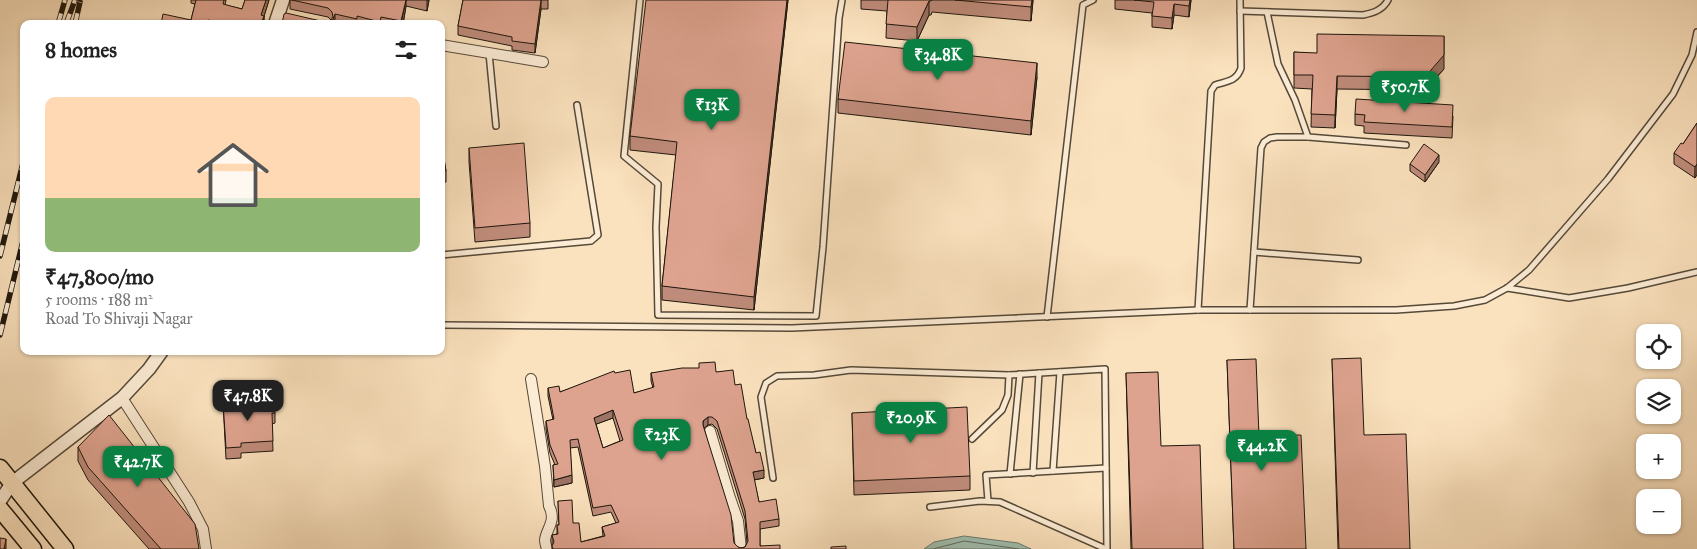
<!DOCTYPE html>
<meta charset="utf-8">
<style>
:root{--surface:#fff;--page:#f2f2f2;--text:#222;--muted:#767676;--line:#e0e0e0;--accent:#0b8043}
body{margin:0;font-family:"IM FELL Great Primer",serif;background:var(--page);color:var(--text);height:100vh;display:flex;flex-direction:column;font-size:19px;white-space:nowrap}
*{box-sizing:border-box;margin:0}
p{font-size:16px;color:var(--muted)}
.icon{flex:none;width:28px;height:28px;fill:none;stroke:currentColor;stroke-width:2;stroke-linecap:round;stroke-linejoin:round}
.map{position:relative;flex:1;overflow:hidden}
.panel{position:absolute;left:20px;top:20px;width:425px;height:335px;display:flex;flex-direction:column;background:var(--surface);border-radius:10px;box-shadow:0 1px 4px #0004}
.panel>*{flex:none}
.fabs{position:absolute;left:1636px;top:324px;display:grid;gap:10px}
.fabs a{display:grid;place-items:center;width:45px;height:45px;border-radius:10px;background:var(--surface);box-shadow:0 1px 4px #0004;font-size:25px}
.price{position:absolute;translate:-50% -42px;padding:0 11px;border-radius:10px;background:var(--accent);color:#fff;font-size:16px;line-height:32px;filter:drop-shadow(0 1px 2px #0008)}
.price::after{content:'';position:absolute;left:50%;top:30px;width:15px;height:11px;margin-left:-8px;background:inherit;clip-path:polygon(0 0,100% 0,50% 100%)}
.price.on{background:#222;color:#fff}
ul{padding:0;list-style:none}
li{display:grid;align-content:center;gap:10px;height:265px;padding:0 25px}
li+li{border-top:1px solid var(--line)}
li span{display:grid;place-items:center;height:155px;border-radius:10px;color:#555}
li>.icon{margin-inline-start:auto}
span .icon{width:90px;height:90px;fill:#fffc;stroke-width:1}
li b{font-size:21px}
h2{display:flex;justify-content:space-between;align-items:center;height:60px;padding:0 25px;font-size:21px}
.map>svg:first-child{display:block}
.water{fill:#9fbeb0;stroke:#6b7b6e}
.lines{fill:none;stroke-linecap:round;stroke-linejoin:round}
.shore{stroke:#5e6a5e;stroke-width:1}
.service-casing{stroke:#554938;stroke-width:8}
.minor-casing{stroke:#554938;stroke-width:12}
.tertiary-casing{stroke:#554938;stroke-width:15}
.primary-casing{stroke:#1e160c;stroke-width:19}
.service{stroke:#fcecd5;stroke-width:5}
.minor{stroke:#fcecd5;stroke-width:10}
.tertiary{stroke:#fcecd5;stroke-width:12}
.primary{stroke:#fbe2be;stroke-width:16}
.rail-casing{stroke:#1e160c;stroke-width:5.5}
.rail{stroke:#fcecd5;stroke-width:4;stroke-dasharray:11;stroke-linecap:butt}
.wall{fill:#bf8c7b;stroke:#1e160c;fill-rule:evenodd}
.shaded-wall{fill:#9b7264;stroke:#1e160c}
.building{fill:#dea38f;stroke:#1e160c;fill-rule:evenodd}
</style>
<div class="map">
<svg width="1697" height="549" viewBox="0 0 1697 549">
<rect width="100%" height="100%" fill="#fbe2be"/>
<filter id="stains"><feTurbulence type="fractalNoise" baseFrequency=".004" numOctaves="4"/><feColorMatrix values="0 0 0 0 .2 0 0 0 0 .09 0 0 0 0 .02 0 0 0 .5 -.17"/></filter>
<radialGradient id="worn" r=".72"><stop offset=".6" stop-color="#630" stop-opacity="0"/><stop offset="1" stop-color="#630" stop-opacity=".3"/></radialGradient>
<path class="water" d="M964,536L1018,543L1031,549H924L934,542Z"/>
<g class="lines">
<path class="shore" d="M933,549L964,541L1019,549"/>
<defs>
<g id="service">
<path d="M640,0L624,156L658,184L656,227L658,315L816,316L823,247L839,18L842,0"/>
<path d="M1240,11L1363,15C1373,13 1383,10 1388,0"/>
<path d="M1267,12L1278,64L1295,100L1308,137"/>
<path d="M489,53L496,126"/>
<path d="M1254,252L1358,260"/>
<path d="M441,255L591,241L598,235L577,105"/>
<path d="M1507,288L1569,298L1628,288L1697,272"/>
<path d="M1198,310L1211,91L1215,85C1227,81 1237,81 1241,68L1240,0"/>
<path d="M1250,310L1261,148L1264,142L1270,138L1277,137H1308L1406,145"/>
<path d="M1047,317L1083,5L1093,0"/>
<path d="M441,325L792,328L1198,310H1396L1454,306L1485,300L1507,288L1529,270L1608,179L1673,94L1692,55L1697,32"/>
<path d="M972,439L1002,410L1008,395L1009,375"/>
<path d="M1053,471L1060,372"/>
<path d="M1033,473L1039,373"/>
<path d="M1010,474L1020,374"/>
<path d="M773,478L761,397L766,383L777,376L814,375L851,370L1009,375L1105,369L1107,549"/>
<path d="M988,501L986,475L1106,468"/>
<path d="M930,507L980,501L1000,502L1106,549"/>
</g>
<g id="minor">
<path d="M441,45L543,62"/>
<path d="M531,379L545,466L549,506C557,521 546,529 545,540C545,543 546,546 547,549"/>
<path d="M122,398L189,502L203,529L206,549"/>
<path d="M710,431L729,495L738,521L741,549"/>
</g>
<g id="tertiary">
<path d="M275,24L283,0"/>
<path d="M0,501L12,483L122,398L149,369L162,351"/>
</g>
<g id="primary">
<path d="M0,468L65,549"/>
<path d="M0,509L33,549"/>
</g>
</defs>
<use href="#service" class="service-casing"/>
<use href="#minor" class="minor-casing"/>
<use href="#tertiary" class="tertiary-casing"/>
<use href="#primary" class="primary-casing"/>
<use href="#service" class="service"/>
<use href="#minor" class="minor"/>
<use href="#tertiary" class="tertiary"/>
<use href="#primary" class="primary"/>
<defs>
<g id="rail">
<path d="M58,24L65,0"/>
<path d="M66,24L75,0"/>
<path d="M75,24L80,2"/>
<path d="M0,256L24,159"/>
<path d="M0,335L24,237"/>
</g>
</defs>
<use href="#rail" class="rail-casing"/>
<use href="#rail" class="rail"/>
</g>
<g class="wall">
<path d="M191,0H226L225,5L242,9L245,0H269L264,16V24H161L191,20L195,4L191,3Z"/>
<path d="M290,0H429L427,11L406,6L403,24H282L325,22L331,20L328,17L290,9Z"/>
<path d="M463,0H548V9H541L535,53L512,50V46L458,35V26Z"/>
<path d="M788,0L754,310L662,300V286L676,155L630,150V136Z"/>
<path d="M861,0H1033L1031,21L932,12L931,15H929L917,41L886,38L887,11L861,9Z"/>
<path d="M1115,0H1191L1189,17L1174,15L1172,29L1152,27V13L1115,9Z"/>
<path d="M1294,52L1444,69L1425,90L1337,89L1335,128L1311,127L1312,89L1294,88Z"/>
<path d="M1037,77L1031,135L838,113V99Z"/>
<path d="M1355,114L1453,116L1452,138L1364,133V126L1355,125Z"/>
<path d="M1697,123L1695,178L1674,164V153L1683,144Z"/>
<path d="M441,141L446,171V182L441,183Z"/>
<path d="M469,148L530,223V237L475,242L469,162Z"/>
<path d="M1439,162L1425,182L1410,171V164Z"/>
<path d="M1332,359L1364,435L1410,549H1338Z"/>
<path d="M1227,360L1259,436L1306,549H1234Z"/>
<path d="M716,372L735,385L747,419L756,453L764,478L754,480L759,502L779,519V526L760,529V546L780,549H552V535L557,534V525H559L558,501L573,523L581,542L603,536L602,527L616,523L611,512L593,516L578,447L570,448L572,483L554,487L553,465H555L550,453L546,429V421L553,420L548,396V388L560,392L615,373L634,393L653,388L651,381V373ZM613,418L620,441L603,448L596,424ZM712,424L717,429L745,519L747,543L745,547L741,548L738,547L734,543L704,428L708,425Z"/>
<path d="M1126,373L1203,549H1131Z"/>
<path d="M223,402L275,413V423L272,424L273,451L241,453V458L226,459Z"/>
<path d="M852,413L970,476V490L854,495Z"/>
<path d="M78,447L199,549H149L88,480L78,461Z"/>
</g>
<g class="shaded-wall">
<path d="M266,0H269L262,23L264,16V24H261V15Z"/>
<path d="M406,0V6L403,24H401Z"/>
<path d="M427,0H429L427,11Z"/>
<path d="M541,0V9L535,53V44Z"/>
<path d="M787,0H788L754,310V297Z"/>
<path d="M1032,0H1033L1031,21V7Z"/>
<path d="M1190,0H1191L1189,17V6Z"/>
<path d="M929,1V15L917,41V27Z"/>
<path d="M1174,4V15L1172,29V18Z"/>
<path d="M335,14V24H331Z"/>
<path d="M1444,36V69L1425,90V77Z"/>
<path d="M1037,63V77L1031,135V121Z"/>
<path d="M1337,76V89L1335,128V115Z"/>
<path d="M443,78V87L441,110V101Z"/>
<path d="M1439,155V162L1425,182V175Z"/>
<path d="M1697,164V175L1695,178V167Z"/>
<path d="M613,410V418L594,425V418Z"/>
<path d="M708,417V425L703,429V421Z"/>
<path d="M764,470V478L753,480V472Z"/>
<path d="M572,475V483L554,487V480Z"/>
<path d="M6,539V549H4Z"/>
</g>
<g class="building">
<path d="M196,0H224L223,4L242,9L245,0H266L261,15L264,16L261,24H231L220,21L219,23L208,20L207,24H161L163,14L191,20Z"/>
<path d="M292,0H406L401,21L381,17L380,22L357,16V19L335,14L331,24H282L284,14L286,13L325,22L331,20L333,17L332,12L328,8Z"/>
<path d="M463,0H541L535,44L512,41V37L458,26Z"/>
<path d="M646,0H787L754,297L662,286L677,142L630,136Z"/>
<path d="M888,0H932L931,1H929L917,27L886,24Z"/>
<path d="M955,0H1032L1031,7Z"/>
<path d="M1134,0H1190L1189,6L1174,4L1172,18L1152,16L1154,2Z"/>
<path d="M1317,34L1444,36V55L1425,77L1337,76L1335,115L1311,114L1313,75H1294V52L1317,53Z"/>
<path d="M845,42L1037,63L1031,121L838,99Z"/>
<path d="M441,78H443L441,101Z"/>
<path d="M1356,99L1453,105L1452,127L1364,122L1365,115L1355,114Z"/>
<path d="M1697,123V164L1695,167L1674,153L1681,143L1683,144Z"/>
<path d="M441,141L446,171L441,172Z"/>
<path d="M524,143L530,223L475,228L469,148Z"/>
<path d="M1424,144L1439,155L1425,175L1410,164Z"/>
<path d="M1361,358L1364,435L1406,434L1410,549H1339L1332,359Z"/>
<path d="M1256,359L1259,436L1301,435L1306,549H1234L1227,360Z"/>
<path d="M715,362L716,372L733,370L735,385L741,384L747,419H748L756,453L760,452L764,470L753,472L759,502L776,499L779,519L760,522V546L780,545V549H553L552,546L554,542L552,535L558,534L557,525H559L558,501L572,500L573,523H579L581,542L605,536L602,527L619,522L611,505L593,508L578,439L570,440L572,475L554,480L553,465L558,464L550,445L546,421L554,419L548,388L559,386L560,392L614,371L615,373L630,370L634,393L654,387L651,373L682,368H699V363ZM613,410L623,440L603,448L594,418ZM708,417H712L717,421L745,511L748,541L745,547L741,548L738,547L734,543L731,515L703,425V421Z"/>
<path d="M1158,372L1161,446L1200,445L1203,549H1132L1126,373Z"/>
<path d="M274,399L275,413H272L273,441L241,443V447L226,448L223,402Z"/>
<path d="M967,407L970,476L854,481L852,413Z"/>
<path d="M109,415L195,524L199,549H161L88,467L78,447Z"/>
<path d="M0,538L6,539L4,549H0Z"/>
<path d="M846,546V549H831V547Z"/>
</g>
<rect width="100%" height="100%" filter="url(#stains)"/>
<rect width="100%" height="100%" fill="url(#worn)"/>
</svg>
<div class="fabs">
<a><svg class="icon" aria-label="locate" viewBox="0 0 24 24"><circle cx="12" cy="12" r="6"/><path d="M12 2v4M12 18v4M2 12h4M18 12h4"/></svg></a>
<a><svg class="icon" aria-label="layers" viewBox="0 0 24 24"><path d="M12 4l9 5-9 5-9-5zM3 14l9 5 9-5"/></svg></a>
<a>+</a>
<a>−</a>
</div>
<b class="price" style="left:938px;top:81px">₹34.8K</b>
<b class="price" style="left:1405px;top:113px">₹50.7K</b>
<b class="price" style="left:712px;top:131px">₹13K</b>
<b class="price on" style="left:248px;top:422px">₹47.8K</b>
<b class="price" style="left:911px;top:444px">₹20.9K</b>
<b class="price" style="left:662px;top:461px">₹23K</b>
<b class="price" style="left:1262px;top:472px">₹44.2K</b>
<b class="price" style="left:138px;top:488px">₹42.7K</b>
<section class="panel">
<h2>8 homes<svg class="icon" aria-label="filters" viewBox="0 0 24 24"><path d="M4 7h16M4 17h16"/><circle cx="9" cy="7" r="2"/><circle cx="15" cy="17" r="2"/></svg></h2>
<ul>
<li><span style="background:linear-gradient(#ffd9b3 65%,#8fb573 0)"><svg class="icon" aria-label="home" viewBox="0 0 24 24"><path d="M3 11l9-7 9 7M6 9v11h12V9"/></svg></span><div><b>₹47,800/mo</b><p>5 rooms · 188 m²</p><p>Road To Shivaji Nagar</p></div></li>
</ul>
</section>
</div>
